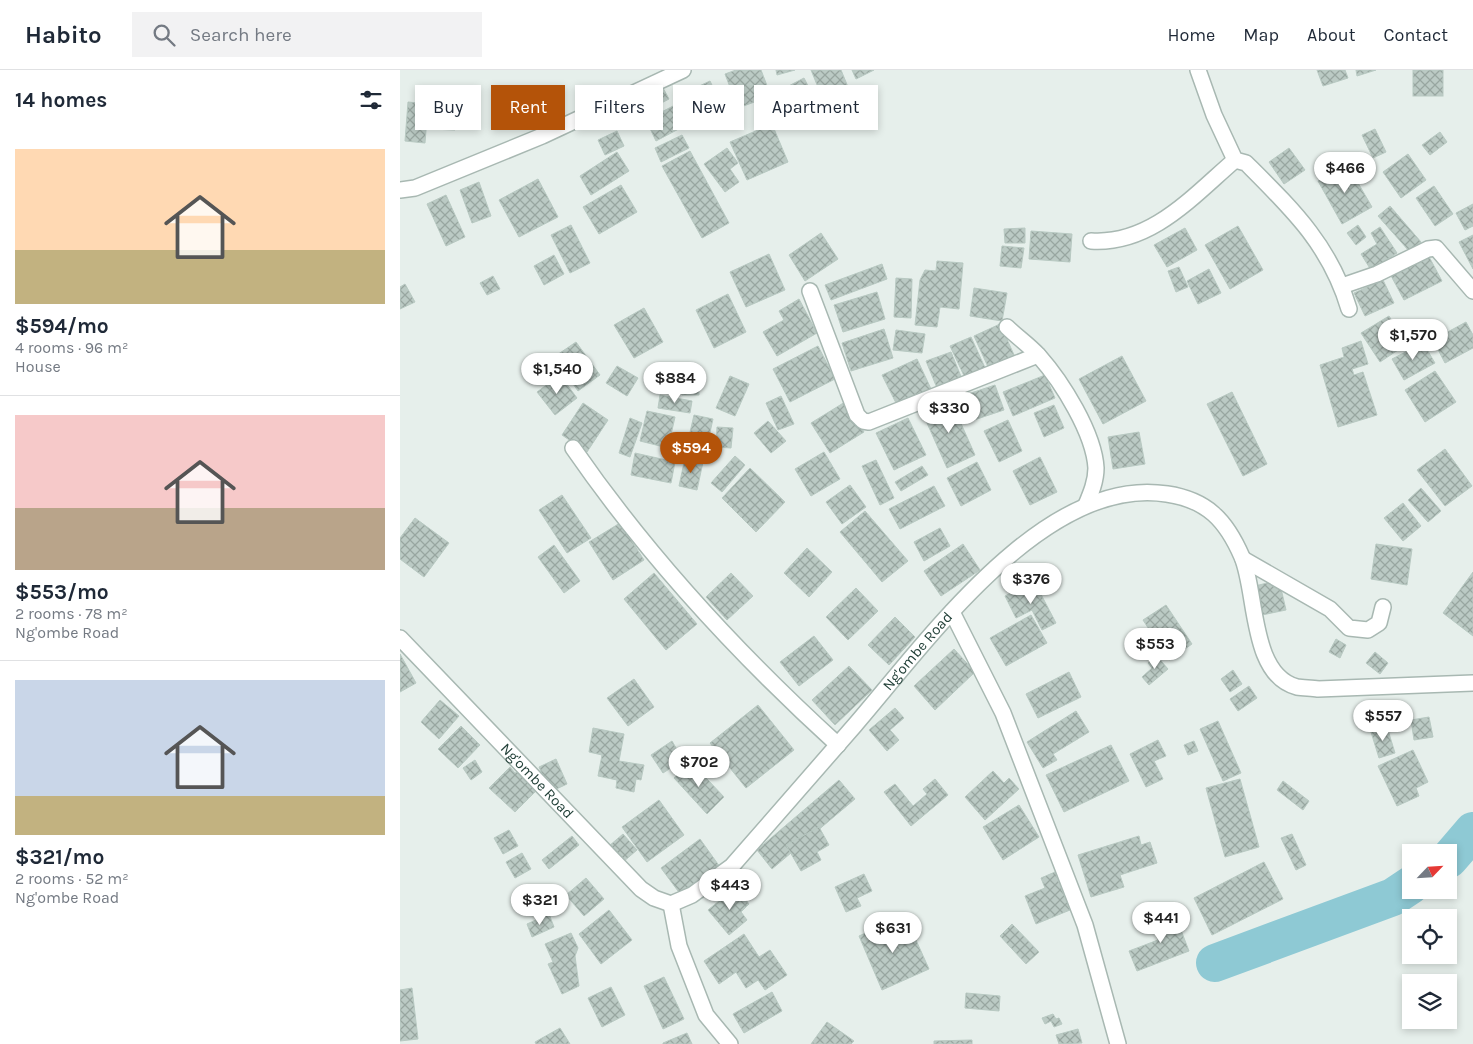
<!DOCTYPE html>
<meta charset="utf-8">
<style>
:root{--surface:#fff;--page:#f2f2f3;--text:#1f2937;--muted:#747a83;--line:#e0e1e3;--accent:#b45309}
body{margin:0;font-family:Karla,sans-serif;background:var(--page);color:var(--text);height:100vh;display:flex;flex-direction:column;font-size:19px;white-space:nowrap}
*{box-sizing:border-box;margin:0}
p{font-size:16px;color:var(--muted)}
.icon{flex:none;width:28px;height:28px;fill:none;stroke:currentColor;stroke-width:2;stroke-linecap:round;stroke-linejoin:round}
.map{position:relative;flex:1;overflow:hidden}
.drawer{display:flex;flex-direction:column;background:var(--surface);width:400px}
.drawer>*{flex:none}
.banner{position:absolute;left:15px;top:15px;width:475px;height:45px;display:flex;gap:10px}
.needle{width:32px;rotate:65deg}
.fabs{position:absolute;left:1002px;top:774px;display:grid;gap:10px}
.fabs a{display:grid;place-items:center;width:55px;height:55px;border-radius:0px;background:var(--surface);box-shadow:0 2px 8px #0003;font-size:25px}
.price{position:absolute;translate:-50% -42px;padding:0 11px;border-radius:18px;background:#fff;color:#222;font-size:16px;line-height:32px;filter:drop-shadow(0 1px 2px #0008)}
.price::after{content:'';position:absolute;left:50%;top:30px;width:15px;height:11px;margin-left:-8px;background:inherit;clip-path:polygon(0 0,100% 0,50% 100%)}
.price.selected{background:var(--accent);color:#fff}
ul{padding:0;list-style:none}
li{display:grid;align-content:center;gap:10px;height:265px;padding:0 15px}
li+li{border-top:1px solid var(--line)}
li span{display:grid;place-items:center;height:155px;border-radius:0px;color:#555}
li>.icon{margin-inline-start:auto}
span .icon{width:90px;height:90px;fill:#fffc;stroke-width:1}
li b{font-size:21px}
h2{display:flex;justify-content:space-between;align-items:center;height:60px;padding:0 15px;font-size:21px}
.chip{padding:0 18px;border-radius:0px;background:var(--surface);box-shadow:0 2px 8px #0003;font-size:18px;line-height:45px}
.chip.selected{background:var(--accent);color:#fff}
header{display:flex;align-items:center;gap:30px;box-sizing:border-box;height:70px;padding:0 25px;background:var(--surface);border-bottom:1px solid var(--line)}
header strong{font-size:24px}
nav{display:flex;gap:28px;margin-inline-start:auto;font-size:18px}
.search{width:350px;height:45px;background:var(--page);display:flex;align-items:center;gap:12px;box-sizing:border-box;padding:0 18px;border-radius:0px;color:var(--muted);font-size:19px}
main{display:flex;flex:1;min-height:0}
.map>svg:first-child{display:block}
.lines{fill:none;stroke-linecap:round;stroke-linejoin:round}
.river{stroke:#8ec9d4;stroke-width:38}
.building{fill:url(#building-cross-hatch);stroke:#b8c9c2}
.minor-casing{stroke:#a8b8b2;stroke-width:18}
.minor{stroke:#fff;stroke-width:15}
.labels{text-anchor:middle;stroke-width:4.5;stroke-linejoin:round;paint-order:stroke}
.street-label{font-size:15px;fill:#24423a;stroke:#f7fbf9}
</style>
<header>
<strong>Habito</strong>
<div class="search"><svg class="icon" aria-label="search" viewBox="0 0 24 24"><circle cx="10" cy="10" r="6"/><path d="M15 15l6 6"/></svg>Search here</div>
<nav><a>Home</a><a>Map</a><a>About</a><a>Contact</a></nav>
</header>
<main>
<section class="drawer">
<h2>14 homes<svg class="icon" aria-label="filters" viewBox="0 0 24 24"><path d="M4 7h16M4 17h16"/><circle cx="9" cy="7" r="2"/><circle cx="15" cy="17" r="2"/></svg></h2>
<ul>
<li><span style="background:linear-gradient(#ffd9b3 65%,#c2b280 0)"><svg class="icon" aria-label="home" viewBox="0 0 24 24"><path d="M3 11l9-7 9 7M6 9v11h12V9"/></svg></span><div><b>$594/mo</b><p>4 rooms · 96 m²</p><p>House</p></div></li>
<li><span style="background:linear-gradient(#f6c9c9 60%,#b9a48a 0)"><svg class="icon" aria-label="home" viewBox="0 0 24 24"><path d="M3 11l9-7 9 7M6 9v11h12V9"/></svg></span><div><b>$553/mo</b><p>2 rooms · 78 m²</p><p>Ng'ombe Road</p></div></li>
<li><span style="background:linear-gradient(#c9d6e8 75%,#c2b280 0)"><svg class="icon" aria-label="home" viewBox="0 0 24 24"><path d="M3 11l9-7 9 7M6 9v11h12V9"/></svg></span><div><b>$321/mo</b><p>2 rooms · 52 m²</p><p>Ng'ombe Road</p></div></li>
</ul>
</section>
<div class="map">
<svg width="1073" height="974" viewBox="0 0 1073 974">
<defs>
<pattern id="building-cross-hatch" width="8" height="8" patternUnits="userSpaceOnUse" patternTransform="scale(1.25)"><rect width="8" height="8" fill="#bbcac4"/><path d="M0 0l8 8M0 8l8-8" fill="none" stroke="#98a6a0"/></pattern>
</defs>
<rect width="100%" height="100%" fill="#e6efeb"/>
<g class="lines">
<g class="river">
<path d="M1049,789L1073,761"/>
<path d="M815,893L993,827L1011,815"/>
</g>
</g>
<g class="building">
<path d="M336,0H361L371,26L338,38L325,4Z"/>
<path d="M376,0H395L377,5Z"/>
<path d="M411,0H441L448,17L422,27Z"/>
<path d="M452,0H474L456,9Z"/>
<path d="M917,0H945L948,8L923,16Z"/>
<path d="M956,0H976L957,6Z"/>
<rect x="1013" y="0" width="30" height="26"/>
<path d="M404,8L423,45L398,58L379,21Z"/>
<path d="M310,11L325,42L295,57L280,25Z"/>
<path d="M262,16L269,29L250,39L243,26Z"/>
<path d="M31,23L57,25L55,60L30,59Z"/>
<path d="M8,32L28,34L25,73L5,71Z"/>
<path d="M277,34L288,54L256,71L246,50Z"/>
<path d="M372,54L388,92L347,110L330,72Z"/>
<path d="M975,59L986,82L973,88L962,65Z"/>
<path d="M217,61L224,76L205,85L198,70Z"/>
<path d="M1040,62L1047,72L1030,85L1022,75Z"/>
<path d="M282,65L289,78L261,92L255,78Z"/>
<path d="M327,78L338,93L330,99L339,112L325,122L304,94Z"/>
<path d="M889,78L905,100L884,114L869,92Z"/>
<path d="M290,81L329,153L302,168L262,96Z"/>
<path d="M217,82L229,101L191,125L180,106Z"/>
<path d="M1008,84L1026,110L1001,128L983,102Z"/>
<path d="M947,94L972,137L942,154L918,111Z"/>
<path d="M138,109L158,147L119,167L99,130Z"/>
<path d="M79,112L91,146L72,153L60,120Z"/>
<path d="M221,115L237,142L199,164L183,137Z"/>
<path d="M1034,116L1053,144L1035,156L1016,128Z"/>
<path d="M46,125L65,167L46,176L27,134Z"/>
<path d="M1073,134V156L1065,160L1056,143Z"/>
<path d="M990,136L1021,172L1009,181L978,146Z"/>
<path d="M171,155L190,193L170,203L151,165Z"/>
<path d="M958,155L966,167L956,175L947,163Z"/>
<path d="M838,156L863,200L830,219L805,175Z"/>
<path d="M980,157L997,183L971,200L961,184L977,174L971,163Z"/>
<path d="M625,158V173H605L604,159Z"/>
<path d="M785,158L797,180L767,197L754,175Z"/>
<path d="M631,161L672,164L670,192L629,189Z"/>
<path d="M421,163L438,189L405,211L389,185Z"/>
<path d="M1073,165V199L1059,172Z"/>
<path d="M602,176L624,178L621,198L600,196Z"/>
<path d="M1027,183L1042,211L1004,230L989,202Z"/>
<path d="M369,184L385,220L346,237L330,202Z"/>
<path d="M154,185L164,204L144,215L134,196Z"/>
<path d="M537,191L563,193L559,239L540,237L537,257L515,255L520,210L525,200L536,201Z"/>
<path d="M482,194L487,209L431,230L425,215Z"/>
<path d="M779,197L788,217L776,222L768,201Z"/>
<path d="M809,199L821,223L798,234L787,211Z"/>
<path d="M93,206L100,219L87,225L80,213Z"/>
<path d="M496,208L512,209L511,248L494,247Z"/>
<path d="M983,210L994,233L965,246L954,223Z"/>
<path d="M5,214L15,232L0,239V217Z"/>
<path d="M574,218L607,223L602,251L570,246Z"/>
<path d="M477,222L485,249L443,262L434,235Z"/>
<path d="M328,224L346,262L314,278L296,240Z"/>
<path d="M399,229L417,263L377,286L363,262L384,250L379,241Z"/>
<path d="M244,238L263,272L234,288L214,255Z"/>
<path d="M989,246L1007,274L980,292L961,263Z"/>
<path d="M1066,252L1073,265V278L1045,293L1033,270Z"/>
<path d="M600,254L615,287L589,299L574,266Z"/>
<path d="M484,259L493,288L451,301L442,273Z"/>
<path d="M496,260L525,264L522,283L493,280Z"/>
<path d="M571,267L587,302L567,312L550,276Z"/>
<path d="M961,271L968,294L952,299L954,305L963,302L977,345L938,357L920,295L944,287L942,278Z"/>
<path d="M176,272L200,305L178,321L154,287Z"/>
<path d="M1023,273L1035,293L1004,310L992,289Z"/>
<path d="M418,276L435,309L390,332L373,299Z"/>
<path d="M551,282L562,309L537,318L526,291Z"/>
<path d="M722,286L746,331L703,354L679,309Z"/>
<path d="M517,289L532,321L498,337L482,305Z"/>
<path d="M217,296L238,308L227,326L206,313Z"/>
<path d="M298,298L299,325H282L281,299Z"/>
<path d="M1035,301L1056,332L1025,352L1005,320Z"/>
<path d="M160,305L177,328L155,345L137,322Z"/>
<path d="M645,305L655,328L613,346L603,322Z"/>
<path d="M330,306L349,314L335,346L316,338Z"/>
<path d="M595,315L604,340L571,351L562,326Z"/>
<path d="M832,322L867,394L843,406L807,334Z"/>
<path d="M260,325L292,331L290,343L258,338Z"/>
<path d="M381,326L394,354L378,360L366,333Z"/>
<path d="M551,331L575,385L547,398L523,344Z"/>
<path d="M445,332L464,362L430,383L411,353Z"/>
<path d="M183,333L208,350L187,382L162,365Z"/>
<path d="M654,335L664,358L644,367L634,343Z"/>
<path d="M247,341L275,347L268,378L240,371Z"/>
<path d="M294,345L313,349L304,389L285,384Z"/>
<path d="M230,348L242,353L230,387L219,383Z"/>
<path d="M508,348L526,385L494,400L476,363Z"/>
<path d="M608,350L622,381L599,392L584,361Z"/>
<path d="M368,351L386,371L371,383L354,363Z"/>
<path d="M317,357L333,358L331,378L316,377Z"/>
<path d="M739,362L745,394L713,399L708,367Z"/>
<path d="M1045,379L1072,416L1045,436L1017,400Z"/>
<path d="M424,382L440,409L411,426L395,399Z"/>
<path d="M235,383L275,392L271,413L231,405Z"/>
<path d="M335,386L345,395L322,422L311,413Z"/>
<path d="M640,387L657,422L630,435L613,401Z"/>
<path d="M285,388L303,392L297,420L279,416Z"/>
<path d="M476,390L494,428L480,435L462,396Z"/>
<path d="M577,392L591,420L561,436L547,408Z"/>
<path d="M522,396L528,405L501,421L495,412Z"/>
<path d="M350,398L385,432L356,462L322,428Z"/>
<path d="M450,415L466,437L442,454L426,432Z"/>
<path d="M534,416L545,436L500,459L489,439Z"/>
<path d="M1021,418L1041,441L1028,452L1008,430Z"/>
<path d="M162,425L191,468L167,483L139,440Z"/>
<path d="M1003,433L1021,456L1003,471L984,448Z"/>
<path d="M465,441L508,491L482,512L440,462Z"/>
<path d="M15,448L49,473L24,507L0,489V468Z"/>
<path d="M220,453L244,490L213,510L189,472Z"/>
<path d="M540,458L550,476L524,491L514,472Z"/>
<path d="M563,474L580,500L541,526L524,501Z"/>
<path d="M976,474L1012,479L1007,515L971,509Z"/>
<path d="M154,475L180,511L164,523L138,487Z"/>
<path d="M407,478L432,502L409,527L384,503Z"/>
<path d="M1073,502V566L1043,543Z"/>
<path d="M254,503L297,554L266,580L224,529Z"/>
<path d="M331,503L353,526L327,550L306,527Z"/>
<path d="M879,510L886,540L862,545L855,516Z"/>
<path d="M634,511L656,553L642,560L632,540L616,548L605,526Z"/>
<path d="M456,518L478,541L448,570L426,547Z"/>
<path d="M766,535L792,574L769,590L743,550Z"/>
<path d="M631,545L647,573L606,596L590,568Z"/>
<path d="M495,547L515,567L489,595L468,575Z"/>
<path d="M414,566L433,590L399,616L380,592Z"/>
<path d="M936,569L946,575L940,588L929,582Z"/>
<path d="M554,579L575,602L535,640L514,616Z"/>
<path d="M975,582L988,593L980,604L966,593Z"/>
<path d="M0,584L16,613L0,622Z"/>
<path d="M756,585L768,599L749,615L742,607L752,598L748,593Z"/>
<path d="M449,596L472,620L435,655L412,630Z"/>
<path d="M833,600L842,614L830,622L821,609Z"/>
<path d="M669,602L681,627L638,648L626,624Z"/>
<path d="M234,609L254,637L228,656L207,628Z"/>
<path d="M849,616L857,628L838,641L830,629Z"/>
<path d="M40,630L59,646L39,669L21,652Z"/>
<path d="M358,635L394,680L346,718L310,673Z"/>
<path d="M495,638L504,648L490,660L499,670L487,681L469,660Z"/>
<path d="M676,641L689,662L653,684L657,690L643,698L627,672Z"/>
<path d="M1029,647L1033,667L1014,670L1011,650Z"/>
<path d="M818,651L841,703L823,711L800,659Z"/>
<path d="M61,656L80,675L58,698L38,679Z"/>
<path d="M987,657L995,683L979,688L971,662Z"/>
<path d="M193,658L224,664L219,691L244,695L241,710L236,709L234,722L216,718L217,710L198,706L202,685L189,682Z"/>
<path d="M758,670L766,686L754,691L763,709L746,717L730,684Z"/>
<path d="M272,671L283,690L263,703L251,685Z"/>
<path d="M794,671L798,681L788,685L784,675Z"/>
<path d="M711,675L729,711L664,742L646,705Z"/>
<path d="M1013,680L1028,712L1016,718L1019,726L997,736L978,696Z"/>
<path d="M156,689L167,714L150,722L139,697Z"/>
<path d="M75,690L82,702L71,710L63,698Z"/>
<path d="M291,692L324,727L307,744L274,708Z"/>
<path d="M110,697L115,703L120,701L138,719L115,742L89,718Z"/>
<path d="M593,701L604,713L609,708L619,719L585,750L565,727Z"/>
<path d="M535,709L548,725L511,756L484,722L495,714L513,736L527,724L523,719Z"/>
<path d="M840,709L859,777L825,787L806,718Z"/>
<path d="M439,710L455,729L372,799L357,780Z"/>
<path d="M883,711L909,731L903,740L877,720Z"/>
<path d="M259,730L284,765L247,792L222,757Z"/>
<path d="M619,735L639,767L603,790L583,757Z"/>
<path d="M419,757L429,775L417,782L421,790L401,801L386,775Z"/>
<path d="M109,760L118,776L103,784L94,768Z"/>
<path d="M223,764L237,780L223,792L209,776Z"/>
<path d="M892,764L906,795L896,800L881,768Z"/>
<path d="M172,766L179,775L149,799L142,790Z"/>
<path d="M739,766L741,775L750,772L757,793L720,805L724,817L691,827L678,785Z"/>
<path d="M300,769L320,797L281,825L261,798Z"/>
<path d="M122,783L131,799L115,808L106,792Z"/>
<path d="M864,792L883,829L812,865L794,828Z"/>
<path d="M655,802L670,840L636,854L625,826L645,818L641,808Z"/>
<path d="M464,804L472,821L457,828L461,836L446,842L435,817Z"/>
<path d="M186,808L204,829L184,846L166,825Z"/>
<path d="M336,817L349,834L341,842L347,850L329,865L308,840Z"/>
<path d="M209,840L232,870L201,894L179,864Z"/>
<path d="M774,842L789,881L737,901L729,881L758,870L751,851Z"/>
<path d="M149,844L154,857L132,867L127,854Z"/>
<path d="M494,850L500,864L511,859L529,899L482,920L459,866Z"/>
<path d="M612,854L639,882L626,894L600,866Z"/>
<path d="M171,863L178,878L175,886L179,916L162,924L148,894L153,892L145,874Z"/>
<path d="M344,864L359,887L370,880L387,905L365,920L358,910L346,918L336,902L319,914L304,891Z"/>
<path d="M264,907L284,949L263,959L244,916Z"/>
<path d="M211,917L225,945L202,957L188,928Z"/>
<path d="M12,918L18,969L0,971V920Z"/>
<path d="M372,922L382,941L344,963L333,944Z"/>
<path d="M566,923L600,926L599,941L565,938Z"/>
<path d="M653,944L656,949L659,948L662,954L654,957L651,951L645,954L642,948Z"/>
<path d="M427,952L454,971L451,974H411Z"/>
<path d="M160,958L170,974H136L135,972Z"/>
<path d="M678,959L682,973L659,974L656,965Z"/>
<path d="M287,963L292,974H263V973Z"/>
<path d="M572,970V974H534V971Z"/>
</g>
<g class="lines">
<defs>
<g id="minor">
<path d="M798,0L814,45L835,90L846,93C892,139 930,175 949,239"/>
<path d="M0,120L15,118L142,66L283,0"/>
<path d="M691,171C751,175 793,126 835,90"/>
<path d="M942,216L977,204L1028,179L1036,178L1073,221"/>
<path d="M410,221L457,345L463,351L469,352L638,285"/>
<path d="M607,257C617,267 629,275 639,286C662,312 694,363 696,398C696,411 691,423 686,435"/>
<path d="M173,378C249,488 339,585 438,675"/>
<path d="M843,489L930,539L949,558L968,560L979,553L983,537"/>
<path d="M552,542L603,643L642,744L685,855L718,974"/>
<path id="s1" d="M0,568L241,819L254,828L271,834L292,825L332,796C373,749 414,702 455,655C525,574 645,404 767,424C807,430 826,450 842,487C857,522 850,605 897,617C904,618 912,618 918,619L1073,613"/>
<path d="M271,834L279,876L306,945L330,974"/>
</g>
</defs>
<use href="#minor" class="minor-casing"/>
<use href="#minor" class="minor"/>
</g>
<g class="labels">
<g class="street-label">
<text dy="5" stroke="none"><textPath href="#s1" startOffset="738">Ng'ombe Road</textPath></text>
<text dy="5" stroke="none"><textPath href="#s1" startOffset="198">Ng'ombe Road</textPath></text>
</g>
</g>
</svg>
<div class="fabs">
<a><svg class="needle" viewBox="-14 -14 28 28"><path d="M0-13l5 13h-10z" fill="#e53935"/><path d="M0 13l5-13h-10z" fill="#747a83"/></svg></a>
<a><svg class="icon" aria-label="locate" viewBox="0 0 24 24"><circle cx="12" cy="12" r="6"/><path d="M12 2v4M12 18v4M2 12h4M18 12h4"/></svg></a>
<a><svg class="icon" aria-label="layers" viewBox="0 0 24 24"><path d="M12 4l9 5-9 5-9-5zM3 14l9 5 9-5"/></svg></a>
</div>
<b class="price" style="left:945px;top:124px">$466</b>
<b class="price" style="left:1013px;top:291px">$1,570</b>
<b class="price" style="left:157px;top:325px">$1,540</b>
<b class="price" style="left:275px;top:334px">$884</b>
<b class="price" style="left:549px;top:364px">$330</b>
<b class="price selected" style="left:291px;top:404px">$594</b>
<b class="price" style="left:631px;top:535px">$376</b>
<b class="price" style="left:755px;top:600px">$553</b>
<b class="price" style="left:983px;top:672px">$557</b>
<b class="price" style="left:299px;top:718px">$702</b>
<b class="price" style="left:330px;top:841px">$443</b>
<b class="price" style="left:140px;top:856px">$321</b>
<b class="price" style="left:761px;top:874px">$441</b>
<b class="price" style="left:493px;top:884px">$631</b>
<div class="banner">
<a class="chip">Buy</a>
<a class="chip selected">Rent</a>
<a class="chip">Filters</a>
<a class="chip">New</a>
<a class="chip">Apartment</a>
</div>
</div>
</main>
